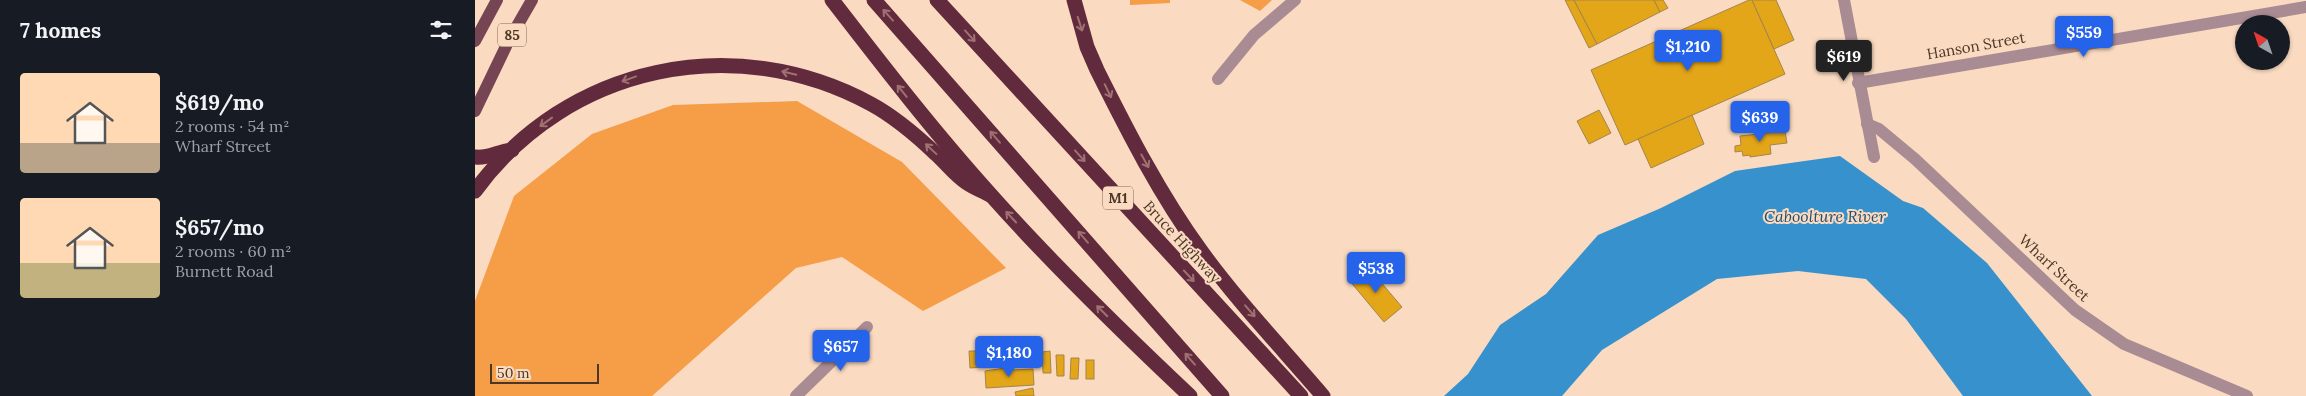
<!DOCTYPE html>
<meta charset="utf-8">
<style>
:root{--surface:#171b24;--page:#20242c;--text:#f1f3f6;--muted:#9ea1a6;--accent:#2563eb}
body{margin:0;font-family:Lora,serif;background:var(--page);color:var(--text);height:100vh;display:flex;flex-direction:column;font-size:19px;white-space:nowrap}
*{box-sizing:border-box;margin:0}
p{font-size:16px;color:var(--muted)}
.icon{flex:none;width:28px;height:28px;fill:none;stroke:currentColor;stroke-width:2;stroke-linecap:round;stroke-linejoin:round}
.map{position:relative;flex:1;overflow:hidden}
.details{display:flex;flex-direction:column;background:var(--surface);width:475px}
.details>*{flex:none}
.needle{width:32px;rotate:320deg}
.controls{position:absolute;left:1760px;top:15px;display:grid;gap:10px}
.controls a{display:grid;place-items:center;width:55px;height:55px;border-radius:50%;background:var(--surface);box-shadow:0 1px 4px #0004;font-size:25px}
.scale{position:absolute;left:15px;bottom:12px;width:109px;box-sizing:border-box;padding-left:5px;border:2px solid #4c3726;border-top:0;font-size:14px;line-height:18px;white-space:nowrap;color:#4c3726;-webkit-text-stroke:4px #fadac0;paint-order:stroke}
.price{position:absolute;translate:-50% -42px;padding:0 11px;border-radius:5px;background:var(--accent);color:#fff;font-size:16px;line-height:32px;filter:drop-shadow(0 1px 2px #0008)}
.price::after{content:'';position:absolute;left:50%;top:30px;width:15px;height:11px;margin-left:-8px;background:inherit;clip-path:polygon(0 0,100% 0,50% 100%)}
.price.on{background:#222;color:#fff}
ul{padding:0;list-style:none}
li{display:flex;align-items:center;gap:15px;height:125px;padding:0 20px}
li span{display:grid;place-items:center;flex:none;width:140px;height:100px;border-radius:5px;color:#555}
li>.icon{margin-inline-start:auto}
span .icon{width:60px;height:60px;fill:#fffc;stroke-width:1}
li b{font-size:21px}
h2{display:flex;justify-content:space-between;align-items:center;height:60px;padding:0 20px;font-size:21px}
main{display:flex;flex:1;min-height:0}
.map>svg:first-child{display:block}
.green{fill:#f69d47}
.water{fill:#3791cc}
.building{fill:#e3a618;stroke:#a3854d}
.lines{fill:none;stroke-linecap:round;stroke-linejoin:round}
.minor{stroke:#a98b93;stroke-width:12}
.major{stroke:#764553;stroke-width:12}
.highway{stroke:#622b3d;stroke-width:15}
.oneway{stroke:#9f7171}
.labels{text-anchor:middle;stroke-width:4;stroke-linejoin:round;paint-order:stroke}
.shield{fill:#fadac0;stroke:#806854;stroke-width:1}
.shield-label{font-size:14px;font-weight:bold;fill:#4c3726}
.street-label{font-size:15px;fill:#4c3726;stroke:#fadac0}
.water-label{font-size:16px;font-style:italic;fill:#214f6f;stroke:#fadac0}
</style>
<main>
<section class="details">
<h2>7 homes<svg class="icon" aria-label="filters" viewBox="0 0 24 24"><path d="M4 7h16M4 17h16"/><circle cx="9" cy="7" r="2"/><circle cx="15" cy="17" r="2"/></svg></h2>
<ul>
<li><span style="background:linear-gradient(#ffd9b3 70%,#b9a48a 0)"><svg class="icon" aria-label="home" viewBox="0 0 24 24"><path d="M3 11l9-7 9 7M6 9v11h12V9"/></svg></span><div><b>$619/mo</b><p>2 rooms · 54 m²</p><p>Wharf Street</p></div></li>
<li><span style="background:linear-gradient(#ffd9b3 65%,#c2b280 0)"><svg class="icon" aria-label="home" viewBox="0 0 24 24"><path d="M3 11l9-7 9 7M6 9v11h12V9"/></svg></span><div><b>$657/mo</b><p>2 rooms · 60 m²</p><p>Burnett Road</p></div></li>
</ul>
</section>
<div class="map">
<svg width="1831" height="396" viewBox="0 0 1831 396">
<rect width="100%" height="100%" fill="#fadac0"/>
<g class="green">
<path d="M655,0H695V3L655,5Z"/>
<path d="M765,0H797L785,11Z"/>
<path d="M322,101L427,162L531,268L448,311L367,257L321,268L177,396H0V301L39,196L117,134L198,105Z"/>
</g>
<path class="water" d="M1365,156L1428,201L1448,208L1512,263L1617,396H1488L1431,319L1391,279L1323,271L1242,279L1127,350L1087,396H969L993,374L1025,325L1071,294L1123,235L1186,208L1260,171Z"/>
<g class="building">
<path d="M1090,0H1099L1122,44L1114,48Z"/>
<path d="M1099,0H1179L1185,12L1122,44Z"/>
<path d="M1179,0H1188L1193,8L1185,12Z"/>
<path d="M1274,0H1277L1310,74L1150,145L1116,70Z"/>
<path d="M1277,0H1301L1319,40L1299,49Z"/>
<path d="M1124,110L1136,133L1114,144L1102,121Z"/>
<path d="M1217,115L1229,144L1176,168L1163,139Z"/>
<path d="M1310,131L1312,143L1295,145L1296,154L1275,157V155L1268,156L1267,151L1260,152V146L1266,145L1265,136Z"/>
<path d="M892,266L927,307L909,322L874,280Z"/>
<path d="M531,343L532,365L495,368L494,351H502V345Z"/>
<path d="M575,351L576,373H568L567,352Z"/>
<path d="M581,355H589V376H582Z"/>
<path d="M596,358H604L603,379H595Z"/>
<rect x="611" y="360" width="8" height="19"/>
<path d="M537,367L538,370L558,369L559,385L511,388L510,371Z"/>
<path d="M558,388L559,396H541L540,392Z"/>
</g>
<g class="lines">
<g class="minor">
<path d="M1369,0L1399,157"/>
<path d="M743,79L779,35L820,0"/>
<path d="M1383,83L1831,7"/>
<path d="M1392,124L1404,129L1440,159L1600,310L1649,344L1772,396"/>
<path d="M321,396L392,327"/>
</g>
<g class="major">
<path d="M0,41L22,0"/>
<path d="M0,111L34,40L57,0"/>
</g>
<g class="highway">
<path d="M357,0C408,66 459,132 515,194C578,265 646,331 715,396"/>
<path d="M399,0L747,396"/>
<path d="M462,0L826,396"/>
<path d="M599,0L612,47L622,70C653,132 685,195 726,251C763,302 807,348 848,396"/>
<path d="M0,157C13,159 24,151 37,150"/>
<path d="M0,191C92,65 260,30 396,104C420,117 441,135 461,154C471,163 481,176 492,183C499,188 508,191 515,195"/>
</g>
</g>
<defs><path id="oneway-shaft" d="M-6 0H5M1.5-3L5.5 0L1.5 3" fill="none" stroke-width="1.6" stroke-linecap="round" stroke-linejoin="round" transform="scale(1.25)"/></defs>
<g class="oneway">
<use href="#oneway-shaft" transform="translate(413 15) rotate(-132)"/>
<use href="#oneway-shaft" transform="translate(605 24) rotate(72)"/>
<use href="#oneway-shaft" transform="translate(495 36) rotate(48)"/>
<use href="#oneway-shaft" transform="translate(314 73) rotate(-167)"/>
<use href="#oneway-shaft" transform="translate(154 79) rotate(160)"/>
<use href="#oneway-shaft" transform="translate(427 91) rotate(-129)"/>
<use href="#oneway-shaft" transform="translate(633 91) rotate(64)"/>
<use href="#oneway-shaft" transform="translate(71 122) rotate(144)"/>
<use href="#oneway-shaft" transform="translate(520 137) rotate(-131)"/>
<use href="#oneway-shaft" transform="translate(456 149) rotate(-137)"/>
<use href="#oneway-shaft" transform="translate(605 156) rotate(48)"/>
<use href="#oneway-shaft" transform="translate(670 161) rotate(61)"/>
<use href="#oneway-shaft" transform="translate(536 217) rotate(-133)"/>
<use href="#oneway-shaft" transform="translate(608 237) rotate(-131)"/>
<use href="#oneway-shaft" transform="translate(714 276) rotate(47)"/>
<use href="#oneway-shaft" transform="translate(627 311) rotate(-135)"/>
<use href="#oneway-shaft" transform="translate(775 311) rotate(49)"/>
<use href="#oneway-shaft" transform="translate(715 359) rotate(-131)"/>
</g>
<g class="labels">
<g class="shield">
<rect x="23" y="23.5" width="28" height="23" rx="4"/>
<rect x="628" y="186.5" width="30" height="23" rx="4"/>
</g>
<g class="shield-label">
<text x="37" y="40">85</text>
<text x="643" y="203">M1</text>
</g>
<g class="street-label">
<text transform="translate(1501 46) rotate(-10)" y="5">Hanson Street</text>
<text transform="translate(707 242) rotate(47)" y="5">Bruce Highway</text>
<text transform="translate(1579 268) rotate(43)" y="5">Wharf Street</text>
</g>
<g class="water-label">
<text x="1350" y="222">Caboolture River</text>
</g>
</g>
</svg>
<div class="controls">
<a><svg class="needle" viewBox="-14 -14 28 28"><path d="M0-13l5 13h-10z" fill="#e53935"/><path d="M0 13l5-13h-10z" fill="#9ea1a6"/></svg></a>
</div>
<div class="scale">50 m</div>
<b class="price" style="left:1609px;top:58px">$559</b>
<b class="price" style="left:1213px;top:72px">$1,210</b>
<b class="price on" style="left:1369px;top:82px">$619</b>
<b class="price" style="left:1285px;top:143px">$639</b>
<b class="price" style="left:901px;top:294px">$538</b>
<b class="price" style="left:366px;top:372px">$657</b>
<b class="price" style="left:534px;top:378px">$1,180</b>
</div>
</main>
